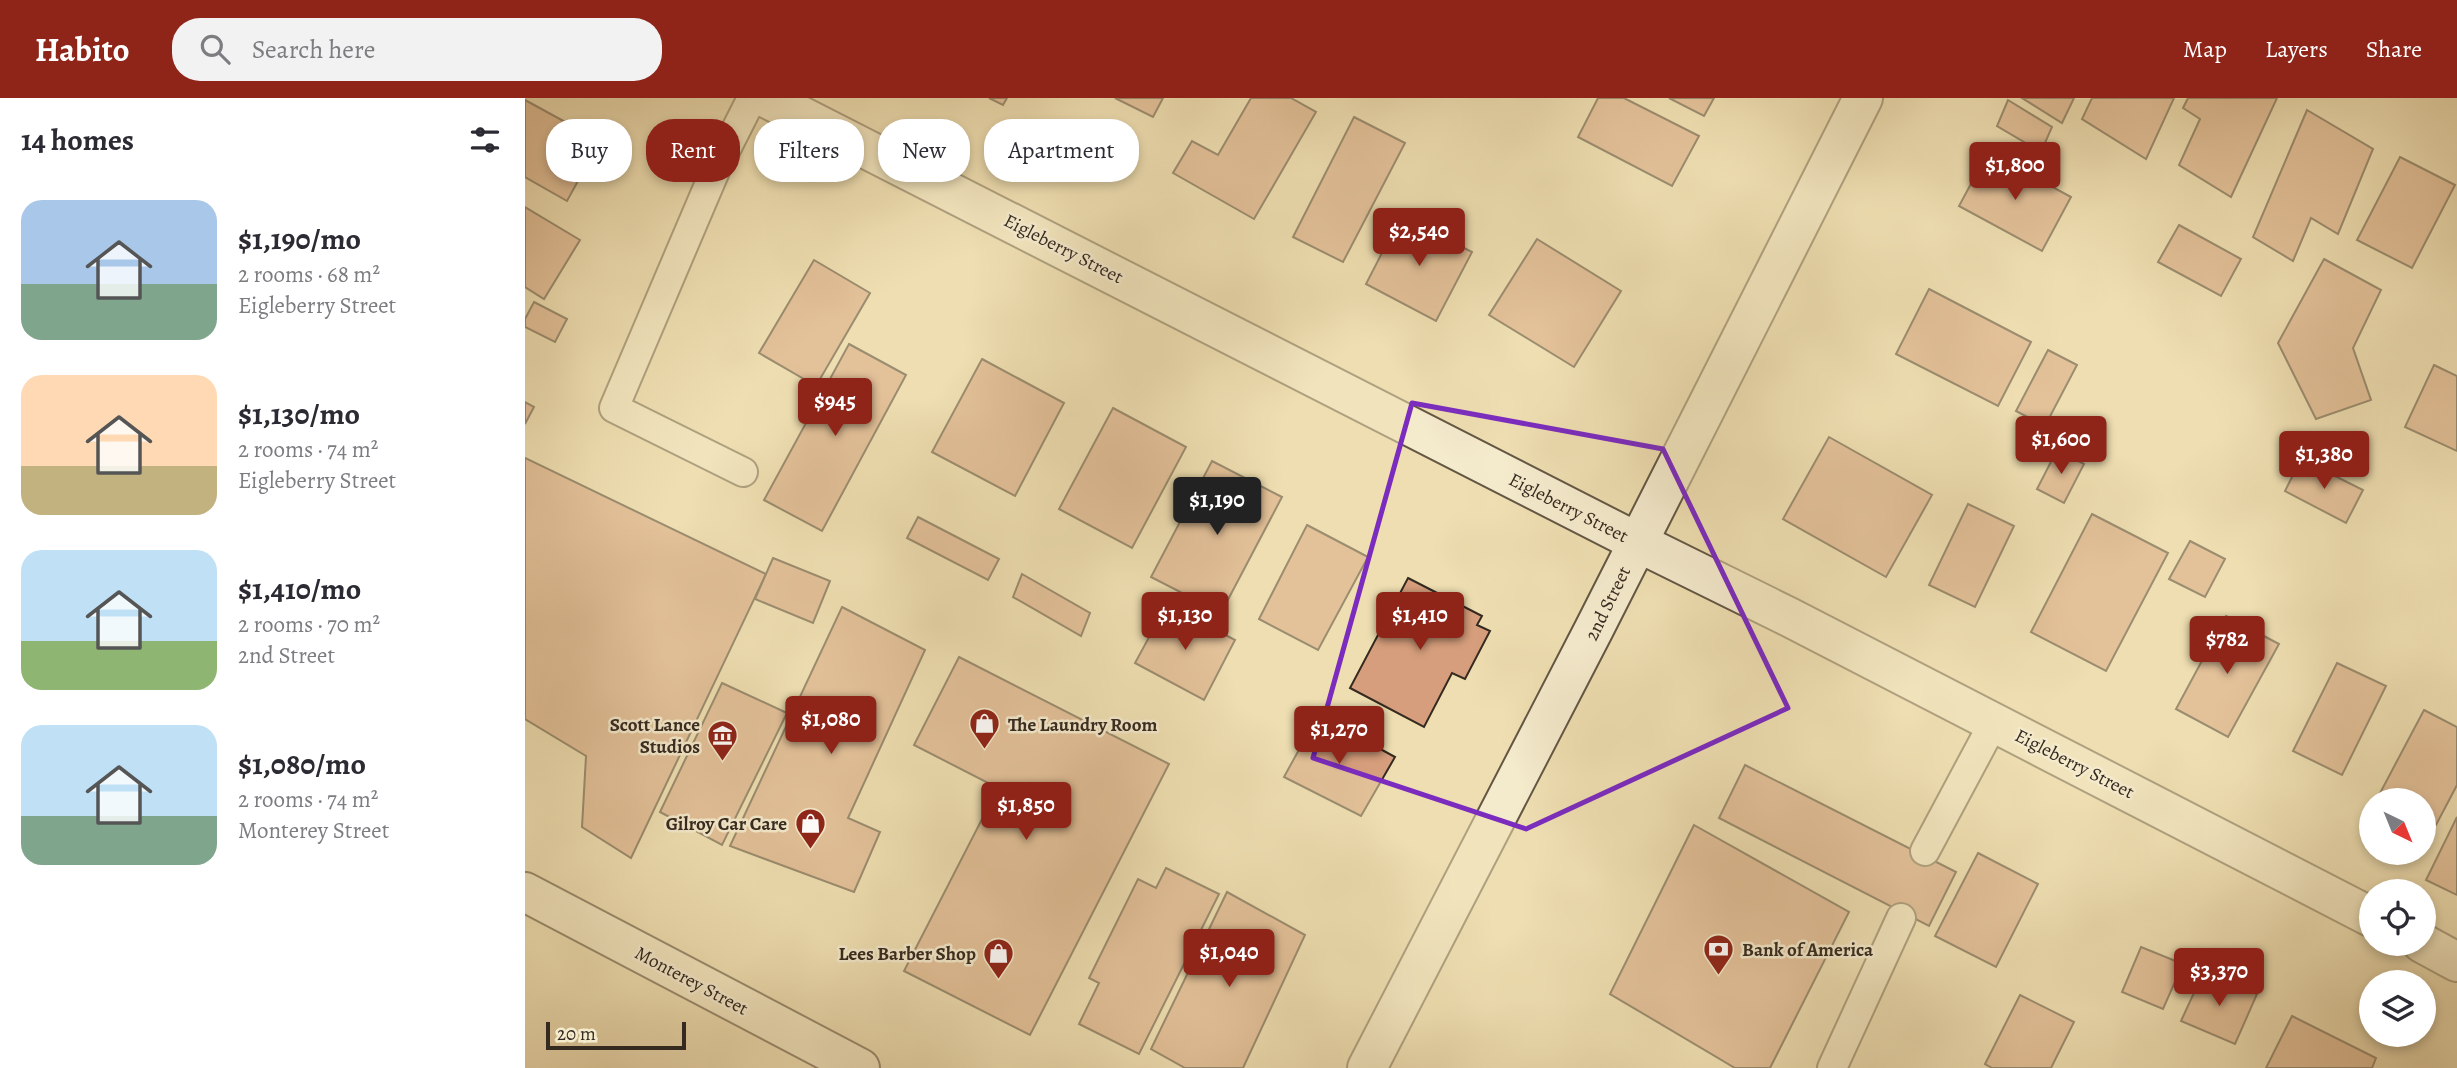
<!DOCTYPE html>
<meta charset="utf-8">
<style>
:root{--surface:#fff;--page:#f2f2f3;--text:#2b2b33;--muted:#7c7c81;--accent:#8f2418}
body{margin:0;font-family:Alegreya,serif;background:var(--page);color:var(--text);height:100vh;display:flex;flex-direction:column;font-size:26px;white-space:nowrap}
*{box-sizing:border-box;margin:0}
p{font-size:23px;color:var(--muted)}
.icon{flex:none;width:38px;height:38px;fill:none;stroke:currentColor;stroke-width:2;stroke-linecap:round;stroke-linejoin:round}
.map{position:relative;flex:1;overflow:hidden}
.drawer{display:flex;flex-direction:column;background:var(--surface);width:525px}
.drawer>*{flex:none}
.top-card{position:absolute;left:21px;top:21px;width:665px;height:63px;display:flex;gap:14px}
.needle{width:46px;rotate:137deg}
.tools{position:absolute;left:1834px;top:690px;display:grid;gap:14px}
.tools a{display:grid;place-items:center;width:77px;height:77px;border-radius:50%;background:var(--surface);box-shadow:0 4px 10px #0003;font-size:35px}
.scale{position:absolute;left:21px;bottom:18px;width:140px;box-sizing:border-box;padding-left:7px;border:4px solid #352a20;border-top:0;font-size:19px;line-height:24px;white-space:nowrap;color:#352a20;-webkit-text-stroke:5px #f4eacc;paint-order:stroke}
.price{position:absolute;translate:-50% -60px;padding:0 16px;border-radius:7px;background:var(--accent);color:#fff;font-size:23px;line-height:46px;filter:drop-shadow(0 2px 4px #0008)}
.price::after{content:'';position:absolute;left:50%;top:42px;width:21px;height:16px;margin-left:-10px;background:inherit;clip-path:polygon(0 0,100% 0,50% 100%)}
.price.active{background:#222;color:#fff}
ul{padding:0;list-style:none}
li{display:flex;align-items:center;gap:21px;height:175px;padding:0 21px}
li span{display:grid;place-items:center;flex:none;width:196px;height:140px;border-radius:21px;color:#555}
li>.icon{margin-inline-start:auto}
span .icon{width:84px;height:84px;fill:#fffc;stroke-width:1}
li b{font-size:30px}
h2{display:flex;justify-content:space-between;align-items:center;height:84px;padding:0 21px;font-size:30px}
.chip{padding:0 24px;border-radius:28px;background:var(--surface);box-shadow:0 4px 10px #0003;font-size:24px;line-height:63px}
.chip.active{background:var(--accent);color:#fff}
header{display:flex;align-items:center;gap:42px;box-sizing:border-box;height:98px;padding:0 35px;background:var(--accent);color:#fff}
header strong{font-size:33px}
nav{display:flex;gap:38px;margin-inline-start:auto;font-size:24px}
.search{width:490px;height:63px;background:var(--page);display:flex;align-items:center;gap:18px;box-sizing:border-box;padding:0 24px;border-radius:28px;color:var(--muted);font-size:26px}
main{display:flex;flex:1;min-height:0}
.map>svg:first-child{display:block}
.building{fill:#d69e7c;stroke:#352a20;stroke-width:2}
.lines{fill:none;stroke-linecap:round;stroke-linejoin:round}
.lane-casing{stroke:#635744;stroke-width:32}
.street-casing{stroke:#635744;stroke-width:42}
.secondary-casing{stroke:#352a20;stroke-width:42}
.lane{stroke:#f4eacc;stroke-width:28}
.street{stroke:#f4eacc;stroke-width:38}
.secondary{stroke:#f4eacc;stroke-width:38}
.marked{fill:none;stroke:#7b2cbf;stroke-width:5;stroke-linejoin:round}
.labels{text-anchor:middle;stroke-width:5;stroke-linejoin:round;paint-order:stroke}
.street-label{font-size:19px;fill:#352a20;stroke:#f4eacc}
.poi-label{font-size:19px;font-weight:bold;fill:#352a20;stroke:#f4eacc;text-anchor:end}
</style>
<header>
<strong>Habito</strong>
<div class="search"><svg class="icon" aria-label="search" viewBox="0 0 24 24"><circle cx="10" cy="10" r="6"/><path d="M15 15l6 6"/></svg>Search here</div>
<nav><a>Map</a><a>Layers</a><a>Share</a></nav>
</header>
<main>
<section class="drawer">
<h2>14 homes<svg class="icon" aria-label="filters" viewBox="0 0 24 24"><path d="M4 7h16M4 17h16"/><circle cx="9" cy="7" r="2"/><circle cx="15" cy="17" r="2"/></svg></h2>
<ul>
<li><span style="background:linear-gradient(#a9c7e8 60%,#7fa58c 0)"><svg class="icon" aria-label="home" viewBox="0 0 24 24"><path d="M3 11l9-7 9 7M6 9v11h12V9"/></svg></span><div><b>$1,190/mo</b><p>2 rooms · 68 m²</p><p>Eigleberry Street</p></div></li>
<li><span style="background:linear-gradient(#ffd9b3 65%,#c2b280 0)"><svg class="icon" aria-label="home" viewBox="0 0 24 24"><path d="M3 11l9-7 9 7M6 9v11h12V9"/></svg></span><div><b>$1,130/mo</b><p>2 rooms · 74 m²</p><p>Eigleberry Street</p></div></li>
<li><span style="background:linear-gradient(#bfe0f5 65%,#8fb573 0)"><svg class="icon" aria-label="home" viewBox="0 0 24 24"><path d="M3 11l9-7 9 7M6 9v11h12V9"/></svg></span><div><b>$1,410/mo</b><p>2 rooms · 70 m²</p><p>2nd Street</p></div></li>
<li><span style="background:linear-gradient(#bfe0f5 65%,#7fa58c 0)"><svg class="icon" aria-label="home" viewBox="0 0 24 24"><path d="M3 11l9-7 9 7M6 9v11h12V9"/></svg></span><div><b>$1,080/mo</b><p>2 rooms · 74 m²</p><p>Monterey Street</p></div></li>
</ul>
</section>
<div class="map">
<svg width="1932" height="970" viewBox="0 0 1932 970">
<rect width="100%" height="100%" fill="#eedeb1"/>
<filter id="stains"><feTurbulence type="fractalNoise" baseFrequency=".00286" numOctaves="4"/><feColorMatrix values="0 0 0 0 .2 0 0 0 0 .09 0 0 0 0 .02 0 0 0 .5 -.17"/></filter>
<radialGradient id="worn" r=".72"><stop offset=".6" stop-color="#630" stop-opacity="0"/><stop offset="1" stop-color="#630" stop-opacity=".3"/></radialGradient>
<g class="building">
<path d="M464,0H482L478,7Z"/>
<path d="M590,0H638L628,19Z"/>
<path d="M726,0H766L791,14L729,121L648,75L667,43L693,57Z"/>
<path d="M1073,0H1099L1174,38L1147,88L1053,39Z"/>
<path d="M1144,0H1189L1179,18Z"/>
<path d="M1497,0H1549L1537,25Z"/>
<path d="M1567,0H1649L1621,61L1557,21Z"/>
<path d="M1663,0H1752L1706,99L1654,67L1675,21L1658,10Z"/>
<path d="M0,2L75,43L42,103L0,79Z"/>
<path d="M1483,2L1527,29L1516,54L1472,28Z"/>
<path d="M1782,12L1848,51L1813,136L1786,120L1768,163L1728,139Z"/>
<path d="M829,19L880,45L818,164L768,139Z"/>
<path d="M1463,54L1546,99L1517,153L1434,108Z"/>
<path d="M1875,59L1930,87L1887,170L1832,142Z"/>
<path d="M0,109L55,142L19,201L0,189Z"/>
<path d="M876,118L947,154L911,223L841,186Z"/>
<path d="M1654,127L1716,161L1696,198L1633,164Z"/>
<path d="M1012,141L1096,193L1049,269L964,217Z"/>
<path d="M1799,161L1856,192L1828,250L1846,302L1791,321L1753,245Z"/>
<path d="M289,162L345,195L291,288L234,255Z"/>
<path d="M1404,191L1506,244L1473,308L1371,256Z"/>
<path d="M9,204L42,221L30,244L0,229V221Z"/>
<path d="M324,246L381,277L297,433L239,402Z"/>
<path d="M1523,252L1552,267L1520,328L1491,313Z"/>
<path d="M457,261L539,305L490,398L407,354Z"/>
<path d="M1909,267L1932,278V353L1880,329Z"/>
<path d="M0,304L9,309L0,326Z"/>
<path d="M588,310L661,349L607,450L534,411Z"/>
<path d="M1304,339L1407,397L1361,479L1258,421Z"/>
<path d="M1532,352L1559,366L1539,405L1512,391Z"/>
<path d="M0,360L241,476L106,760L57,729L61,658L0,621Z"/>
<path d="M1776,361L1838,392L1821,425L1760,393Z"/>
<path d="M687,363L757,399L696,515L626,479Z"/>
<path d="M1443,406L1489,428L1450,509L1404,487Z"/>
<path d="M1567,416L1643,455L1581,573L1506,534Z"/>
<path d="M393,419L474,461L463,482L382,440Z"/>
<path d="M782,427L843,459L793,552L734,521Z"/>
<path d="M1665,443L1700,461L1680,499L1644,481Z"/>
<path d="M248,460L305,483L288,525L230,501Z"/>
<path d="M497,476L565,515L556,538L488,499Z"/>
<path d="M883,480L957,518L952,527L965,533L940,581L927,575L899,629L825,590Z"/>
<path d="M642,506L710,542L679,602L610,565Z"/>
<path d="M317,509L400,552L323,720L355,734L329,794L205,748Z"/>
<path d="M1701,518L1754,546L1703,639L1651,611Z"/>
<path d="M434,559L644,666L505,937L379,873L473,690L389,647Z"/>
<path d="M1812,565L1861,588L1817,677L1768,653Z"/>
<path d="M197,585L262,615L197,747L135,714Z"/>
<path d="M1899,612L1932,629V687L1911,727L1899,721V702H1863L1854,697Z"/>
<path d="M793,617L870,659L836,718L759,679Z"/>
<path d="M1220,667L1431,774L1404,828L1194,720Z"/>
<path d="M1932,719V797L1901,782Z"/>
<path d="M1169,727L1324,814L1245,970H1210L1085,896Z"/>
<path d="M1453,755L1513,786L1471,869L1410,838Z"/>
<path d="M641,770L694,796L614,956L554,926L574,885L564,880L613,781L631,790Z"/>
<path d="M702,794L780,837L718,970H660L626,951Z"/>
<path d="M1616,849L1658,866L1638,911L1597,894Z"/>
<path d="M1679,873L1732,896L1710,946L1656,923Z"/>
<path d="M1495,897L1549,924L1526,970H1467L1460,966Z"/>
<path d="M1767,918L1851,960L1847,970H1741Z"/>
</g>
<g class="lines">
<defs>
<g id="lane">
<path d="M218,374L89,310L190,73L227,0"/>
<path d="M1400,753L1469,624"/>
<path d="M1307,970L1376,820"/>
</g>
<g id="street">
<path d="M241,0L1112,444L1264,519L1846,819"/>
<path d="M1897,845L1932,864"/>
<path d="M842,970L1069,531L1338,0"/>
</g>
<path id="secondary" d="M0,794L335,970"/>
</defs>
<use href="#lane" class="lane-casing"/>
<use href="#street" class="street-casing"/>
<use href="#secondary" class="secondary-casing"/>
<use href="#lane" class="lane"/>
<use href="#street" class="street"/>
<use href="#secondary" class="secondary"/>
</g>
<path d="M0 0H1932V970H0ZM887,305L1138,351L1263,610L1001,731L788,660Z" fill="#eedeb1" fill-opacity=".55" fill-rule="evenodd"/>
<path class="marked" d="M887,305L1138,351L1263,610L1001,731L788,660Z"/>
<defs>
<symbol id="shop-pin" viewBox="-11 -11 22 30"><path d="M0 17L-7.5 6A9.5 9.5 0 1 1 7.5 6Z" fill="#8f2418" stroke="#f4eacc"/><path d="M-5-2.5h2.3a2.7 3.5 0 0 1 5.4 0H5L5.5 6h-11ZM-1.5-2.5h3a1.5 2.3 0 0 0-3 0Z" fill="#fff"/></symbol>
<symbol id="museum-pin" viewBox="-11 -11 22 30"><path d="M0 17L-7.5 6A9.5 9.5 0 1 1 7.5 6Z" fill="#8f2418" stroke="#f4eacc"/><path d="M0-6L6-3V-2H-6V-3ZM-5-1h2V3h-2ZM-1-1h2V3h-2ZM3-1h2V3H3ZM-6 4H6V6H-6Z" fill="#fff"/></symbol>
<symbol id="bank-pin" viewBox="-11 -11 22 30"><path d="M0 17L-7.5 6A9.5 9.5 0 1 1 7.5 6Z" fill="#8f2418" stroke="#f4eacc"/><path d="M-6-4H6V4H-6ZM0-2.3a2.3 2.3 0 1 0 0 4.6a2.3 2.3 0 1 0 0-4.6Z" fill="#fff"/></symbol>
</defs>
<g fill-rule="evenodd">
<use href="#shop-pin" x="442" y="608" width="35" height="47"/>
<use href="#museum-pin" x="180" y="620" width="35" height="47"/>
<use href="#shop-pin" x="268" y="708" width="35" height="47"/>
<use href="#bank-pin" x="1176" y="834" width="35" height="47"/>
<use href="#shop-pin" x="456" y="838" width="35" height="47"/>
</g>
<g class="labels">
<g class="street-label">
<text transform="translate(539 150) rotate(27)" y="7">Eigleberry Street</text>
<text transform="translate(1044 409) rotate(27)" y="7">Eigleberry Street</text>
<text transform="translate(1082 505) rotate(-64)" y="7">2nd Street</text>
<text transform="translate(1550 665) rotate(27)" y="7">Eigleberry Street</text>
<text transform="translate(167 882) rotate(28)" y="7">Monterey Street</text>
</g>
<g class="poi-label">
<text x="175" y="633">Scott Lance<tspan x="175" dy="22">Studios</tspan></text>
<text x="483" y="633" text-anchor="start">The Laundry Room</text>
<text x="262" y="732">Gilroy Car Care</text>
<text x="1217" y="858" text-anchor="start">Bank of America</text>
<text x="451" y="862">Lees Barber Shop</text>
</g>
</g>
<rect width="100%" height="100%" filter="url(#stains)"/>
<rect width="100%" height="100%" fill="url(#worn)"/>
</svg>
<div class="tools">
<a><svg class="needle" viewBox="-14 -14 28 28"><path d="M0-13l5 13h-10z" fill="#e53935"/><path d="M0 13l5-13h-10z" fill="#7c7c81"/></svg></a>
<a><svg class="icon" aria-label="locate" viewBox="0 0 24 24"><circle cx="12" cy="12" r="6"/><path d="M12 2v4M12 18v4M2 12h4M18 12h4"/></svg></a>
<a><svg class="icon" aria-label="layers" viewBox="0 0 24 24"><path d="M12 4l9 5-9 5-9-5zM3 14l9 5 9-5"/></svg></a>
</div>
<div class="scale">20 m</div>
<b class="price" style="left:1490px;top:104px">$1,800</b>
<b class="price" style="left:894px;top:170px">$2,540</b>
<b class="price" style="left:310px;top:340px">$945</b>
<b class="price" style="left:1536px;top:378px">$1,600</b>
<b class="price" style="left:1799px;top:393px">$1,380</b>
<b class="price active" style="left:692px;top:439px">$1,190</b>
<b class="price" style="left:660px;top:554px">$1,130</b>
<b class="price" style="left:895px;top:554px">$1,410</b>
<b class="price" style="left:1702px;top:578px">$782</b>
<b class="price" style="left:306px;top:658px">$1,080</b>
<b class="price" style="left:814px;top:668px">$1,270</b>
<b class="price" style="left:501px;top:744px">$1,850</b>
<b class="price" style="left:704px;top:891px">$1,040</b>
<b class="price" style="left:1694px;top:910px">$3,370</b>
<div class="top-card">
<a class="chip">Buy</a>
<a class="chip active">Rent</a>
<a class="chip">Filters</a>
<a class="chip">New</a>
<a class="chip">Apartment</a>
</div>
</div>
</main>
